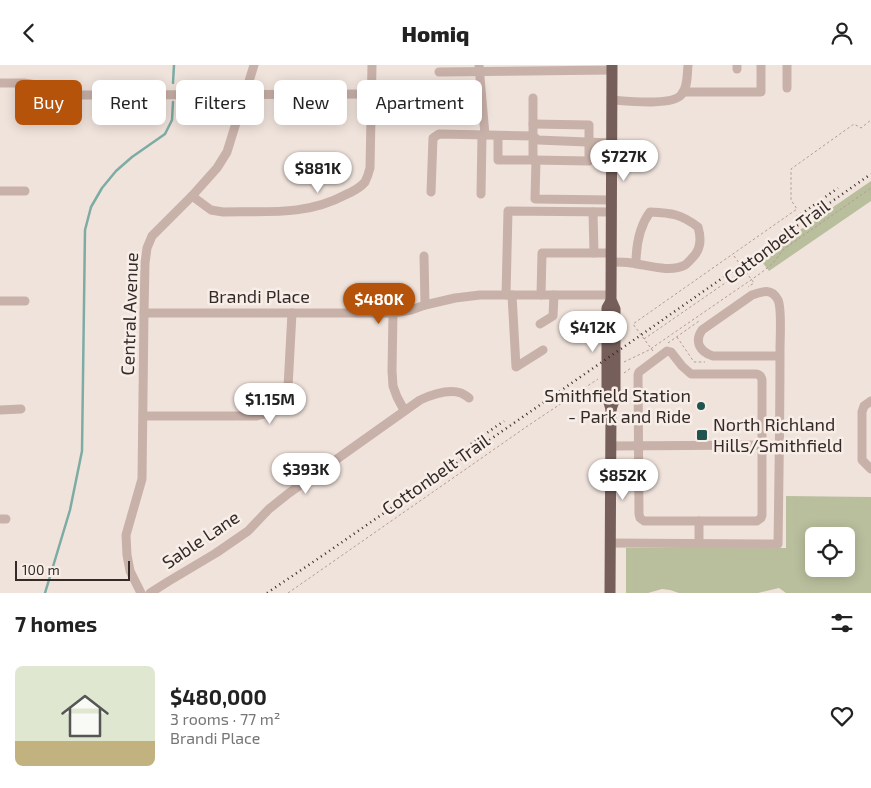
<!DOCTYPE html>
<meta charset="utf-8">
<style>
:root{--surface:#fff;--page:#f6f6f6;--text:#222;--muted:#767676;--accent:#b45309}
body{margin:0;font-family:"Exo 2",sans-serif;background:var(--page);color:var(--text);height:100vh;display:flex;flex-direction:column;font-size:19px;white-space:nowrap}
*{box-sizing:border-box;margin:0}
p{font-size:16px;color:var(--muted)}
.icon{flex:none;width:28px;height:28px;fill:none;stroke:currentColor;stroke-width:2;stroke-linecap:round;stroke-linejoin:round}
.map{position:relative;height:528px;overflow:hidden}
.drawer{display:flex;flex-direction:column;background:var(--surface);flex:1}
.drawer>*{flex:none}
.top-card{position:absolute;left:15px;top:15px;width:500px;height:45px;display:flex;gap:10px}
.fabs{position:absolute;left:805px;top:462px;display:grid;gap:10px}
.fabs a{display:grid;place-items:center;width:50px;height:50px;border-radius:8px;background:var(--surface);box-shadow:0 2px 12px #0003;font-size:25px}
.scale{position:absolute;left:15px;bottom:12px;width:115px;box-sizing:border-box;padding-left:5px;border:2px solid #352a28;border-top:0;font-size:14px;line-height:18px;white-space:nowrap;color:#352a28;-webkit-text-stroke:4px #f8eee8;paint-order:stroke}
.price{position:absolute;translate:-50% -42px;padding:0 11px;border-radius:18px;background:#fff;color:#222;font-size:16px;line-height:32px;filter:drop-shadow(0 1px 2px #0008)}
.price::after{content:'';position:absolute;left:50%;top:30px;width:15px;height:11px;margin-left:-8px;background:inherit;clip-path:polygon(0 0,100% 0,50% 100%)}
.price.active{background:var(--accent);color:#fff}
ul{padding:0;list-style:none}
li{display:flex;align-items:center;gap:15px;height:125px;padding:0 15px}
li span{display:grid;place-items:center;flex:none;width:140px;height:100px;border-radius:8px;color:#555}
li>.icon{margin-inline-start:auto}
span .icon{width:60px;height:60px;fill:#fffc;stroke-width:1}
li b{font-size:21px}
h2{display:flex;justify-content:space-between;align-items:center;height:60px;padding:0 15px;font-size:21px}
.chip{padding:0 18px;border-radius:8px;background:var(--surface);box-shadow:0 2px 12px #0003;font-size:18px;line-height:45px}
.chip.active{background:var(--accent);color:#fff}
header{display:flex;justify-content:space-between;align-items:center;height:65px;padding:0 15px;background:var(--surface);font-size:22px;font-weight:800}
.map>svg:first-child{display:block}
.green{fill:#b9bf9d;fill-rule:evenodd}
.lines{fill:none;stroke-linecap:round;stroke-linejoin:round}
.stream{stroke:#7daca5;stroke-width:2.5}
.path{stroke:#b39b93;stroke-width:1;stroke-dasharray:2.5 2.5;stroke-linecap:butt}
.minor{stroke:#c8b1a9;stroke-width:9}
.major{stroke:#765f5a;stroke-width:11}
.rail{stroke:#352a28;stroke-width:2.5;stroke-dasharray:1 4;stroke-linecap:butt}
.poi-dot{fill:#20544e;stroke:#f8eee8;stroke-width:2}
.labels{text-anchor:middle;stroke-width:5;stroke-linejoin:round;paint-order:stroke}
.street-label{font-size:18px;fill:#352a28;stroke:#f8eee8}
.poi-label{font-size:18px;fill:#352a28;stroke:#f8eee8;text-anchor:end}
</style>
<header><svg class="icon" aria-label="back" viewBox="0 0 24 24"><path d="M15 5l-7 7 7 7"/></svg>Homiq<svg class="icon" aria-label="person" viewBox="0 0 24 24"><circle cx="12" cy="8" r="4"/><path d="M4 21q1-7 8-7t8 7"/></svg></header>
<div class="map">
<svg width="871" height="528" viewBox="0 0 871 528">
<rect width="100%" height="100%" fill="#f0e3dc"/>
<g class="green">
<path d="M871,116V136L769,206L762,197L749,206L746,202Z"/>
<path d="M786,431L871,432V528H786L779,523L758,528H679L670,525L662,524L648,528H626V483H786ZM814,471H846V504H814Z"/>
</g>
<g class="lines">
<g class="stream">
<path d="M173,18L174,0"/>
<path d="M45,528L70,445L82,386L85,165L91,142L102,123L116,106L132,92L165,69L172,55L173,37"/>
</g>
<g class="path">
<path d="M734,191L754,218L748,222"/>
<path d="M677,272L694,297H705"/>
<path d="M644,274L744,205"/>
<path d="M668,278L699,256"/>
<path d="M653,286L633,259L797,144L791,135V104L854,59L861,63L871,55"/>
<path d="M624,297L649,285L761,208L773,198L784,184L871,123"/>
<path d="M624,308L631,303"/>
<path d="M288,528L529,360L598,314"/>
</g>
<g class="minor">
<path d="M737,0V4"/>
<path d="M787,0V23"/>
<path d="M479,1L485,70"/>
<path d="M439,7L612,5"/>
<path d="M0,18H24L36,20L63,29L84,30L371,29"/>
<path d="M683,27H761V0"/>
<path d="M533,33V71L538,75L611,78"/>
<path d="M612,35C626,36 672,41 681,30C688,23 687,10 688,0"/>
<path d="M533,59L589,60V96L533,95"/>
<path d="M536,95L535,134L611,135"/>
<path d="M0,126H25"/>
<path d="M431,127L433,73L439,69L533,71V95H498V71"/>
<path d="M481,129L482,70"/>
<path d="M192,131L211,145L223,147C266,146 306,151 345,130C352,127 360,123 365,117C367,113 369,107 370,103L372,0"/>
<path d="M593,147L594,188"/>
<path d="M424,191L425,240"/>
<path d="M611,197C618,197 625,197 631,198C647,200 670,208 685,200C688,198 691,194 694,191C701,183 701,172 698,162C681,149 672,148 650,147C639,162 636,181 636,199"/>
<path d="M506,230L508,146L611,147"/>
<path d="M512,230L516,302L543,285"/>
<path d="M541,230L542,188H611"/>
<path d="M0,236H25"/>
<path d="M144,248H393L411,245L425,240L455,233L480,230H611"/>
<path d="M393,248L392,306L393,321L397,332L404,345"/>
<path d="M540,259L553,251L554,230"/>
<path d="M667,286L671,287L682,301L691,309H755C759,309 761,310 762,315V450L761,453L757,456H644L640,453L639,449L638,310L639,307Z"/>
<path d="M871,336L864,341L862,347V395L871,404"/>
<path d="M0,345L21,344"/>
<path d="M144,351H257C279,345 281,344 288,322L292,248"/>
<path d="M611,381L762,380"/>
<path d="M0,454H6"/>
<path d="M699,456V479"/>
<path d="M610,478L778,479C779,414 780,349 780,284C780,274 782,243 778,235C772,223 763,226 752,230L702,265C694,277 700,287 713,291H780"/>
<path d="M141,528L130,506L127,490L126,470L142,414L144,248L145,198L147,183L152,171L192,131L217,103L227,87L254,0"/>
<path d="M150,528L169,516L216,488L248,466L269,444L289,428L420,335C431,330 449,324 461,328C464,329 466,331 469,333"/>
</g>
<g class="major">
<path d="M611,344L615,333V244L611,235L612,0"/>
<path d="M610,528L611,344L607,331V243L611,236"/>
</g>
<g class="rail">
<path d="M797,152L838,123"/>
<path d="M471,379L504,356"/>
<path d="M267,528L322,491L641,270L871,109"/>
</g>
</g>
<g class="poi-dot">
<circle cx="701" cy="341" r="5"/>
<rect x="696" y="364" width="12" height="12" rx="2.5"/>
</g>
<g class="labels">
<g class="street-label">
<text transform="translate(777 177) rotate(-37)" y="6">Cottonbelt Trail</text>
<text x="259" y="238">Brandi Place</text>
<text transform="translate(130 249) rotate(-88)" y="6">Central Avenue</text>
<text transform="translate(436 410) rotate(-35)" y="6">Cottonbelt Trail</text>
<text transform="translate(201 475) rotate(-34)" y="6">Sable Lane</text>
</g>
<g class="poi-label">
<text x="691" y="337">Smithfield Station<tspan x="691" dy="21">- Park and Ride</tspan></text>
<text x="713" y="366" text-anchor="start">North Richland<tspan x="713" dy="21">Hills/Smithfield</tspan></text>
</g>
</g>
</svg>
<div class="fabs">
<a><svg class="icon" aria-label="locate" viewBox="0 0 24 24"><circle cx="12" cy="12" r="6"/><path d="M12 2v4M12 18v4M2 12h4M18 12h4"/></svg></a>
</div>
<div class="scale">100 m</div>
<b class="price" style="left:624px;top:117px">$727K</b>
<b class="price" style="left:318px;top:129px">$881K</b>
<b class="price active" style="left:379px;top:260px">$480K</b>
<b class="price" style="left:593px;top:288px">$412K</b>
<b class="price" style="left:270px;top:360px">$1.15M</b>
<b class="price" style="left:306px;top:430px">$393K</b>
<b class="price" style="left:623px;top:436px">$852K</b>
<div class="top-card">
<a class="chip active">Buy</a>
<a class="chip">Rent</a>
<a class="chip">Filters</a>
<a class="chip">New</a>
<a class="chip">Apartment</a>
</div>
</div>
<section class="drawer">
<h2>7 homes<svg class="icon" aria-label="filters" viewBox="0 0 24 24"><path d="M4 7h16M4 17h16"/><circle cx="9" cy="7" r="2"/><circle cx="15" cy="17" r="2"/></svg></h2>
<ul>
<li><span style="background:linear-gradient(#dfe7d0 75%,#c2b280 0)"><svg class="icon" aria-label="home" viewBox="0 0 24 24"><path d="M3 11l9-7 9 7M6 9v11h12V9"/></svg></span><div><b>$480,000</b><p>3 rooms · 77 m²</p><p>Brandi Place</p></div><svg class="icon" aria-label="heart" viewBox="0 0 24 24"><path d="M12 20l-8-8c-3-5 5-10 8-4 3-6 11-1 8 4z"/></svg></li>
</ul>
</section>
